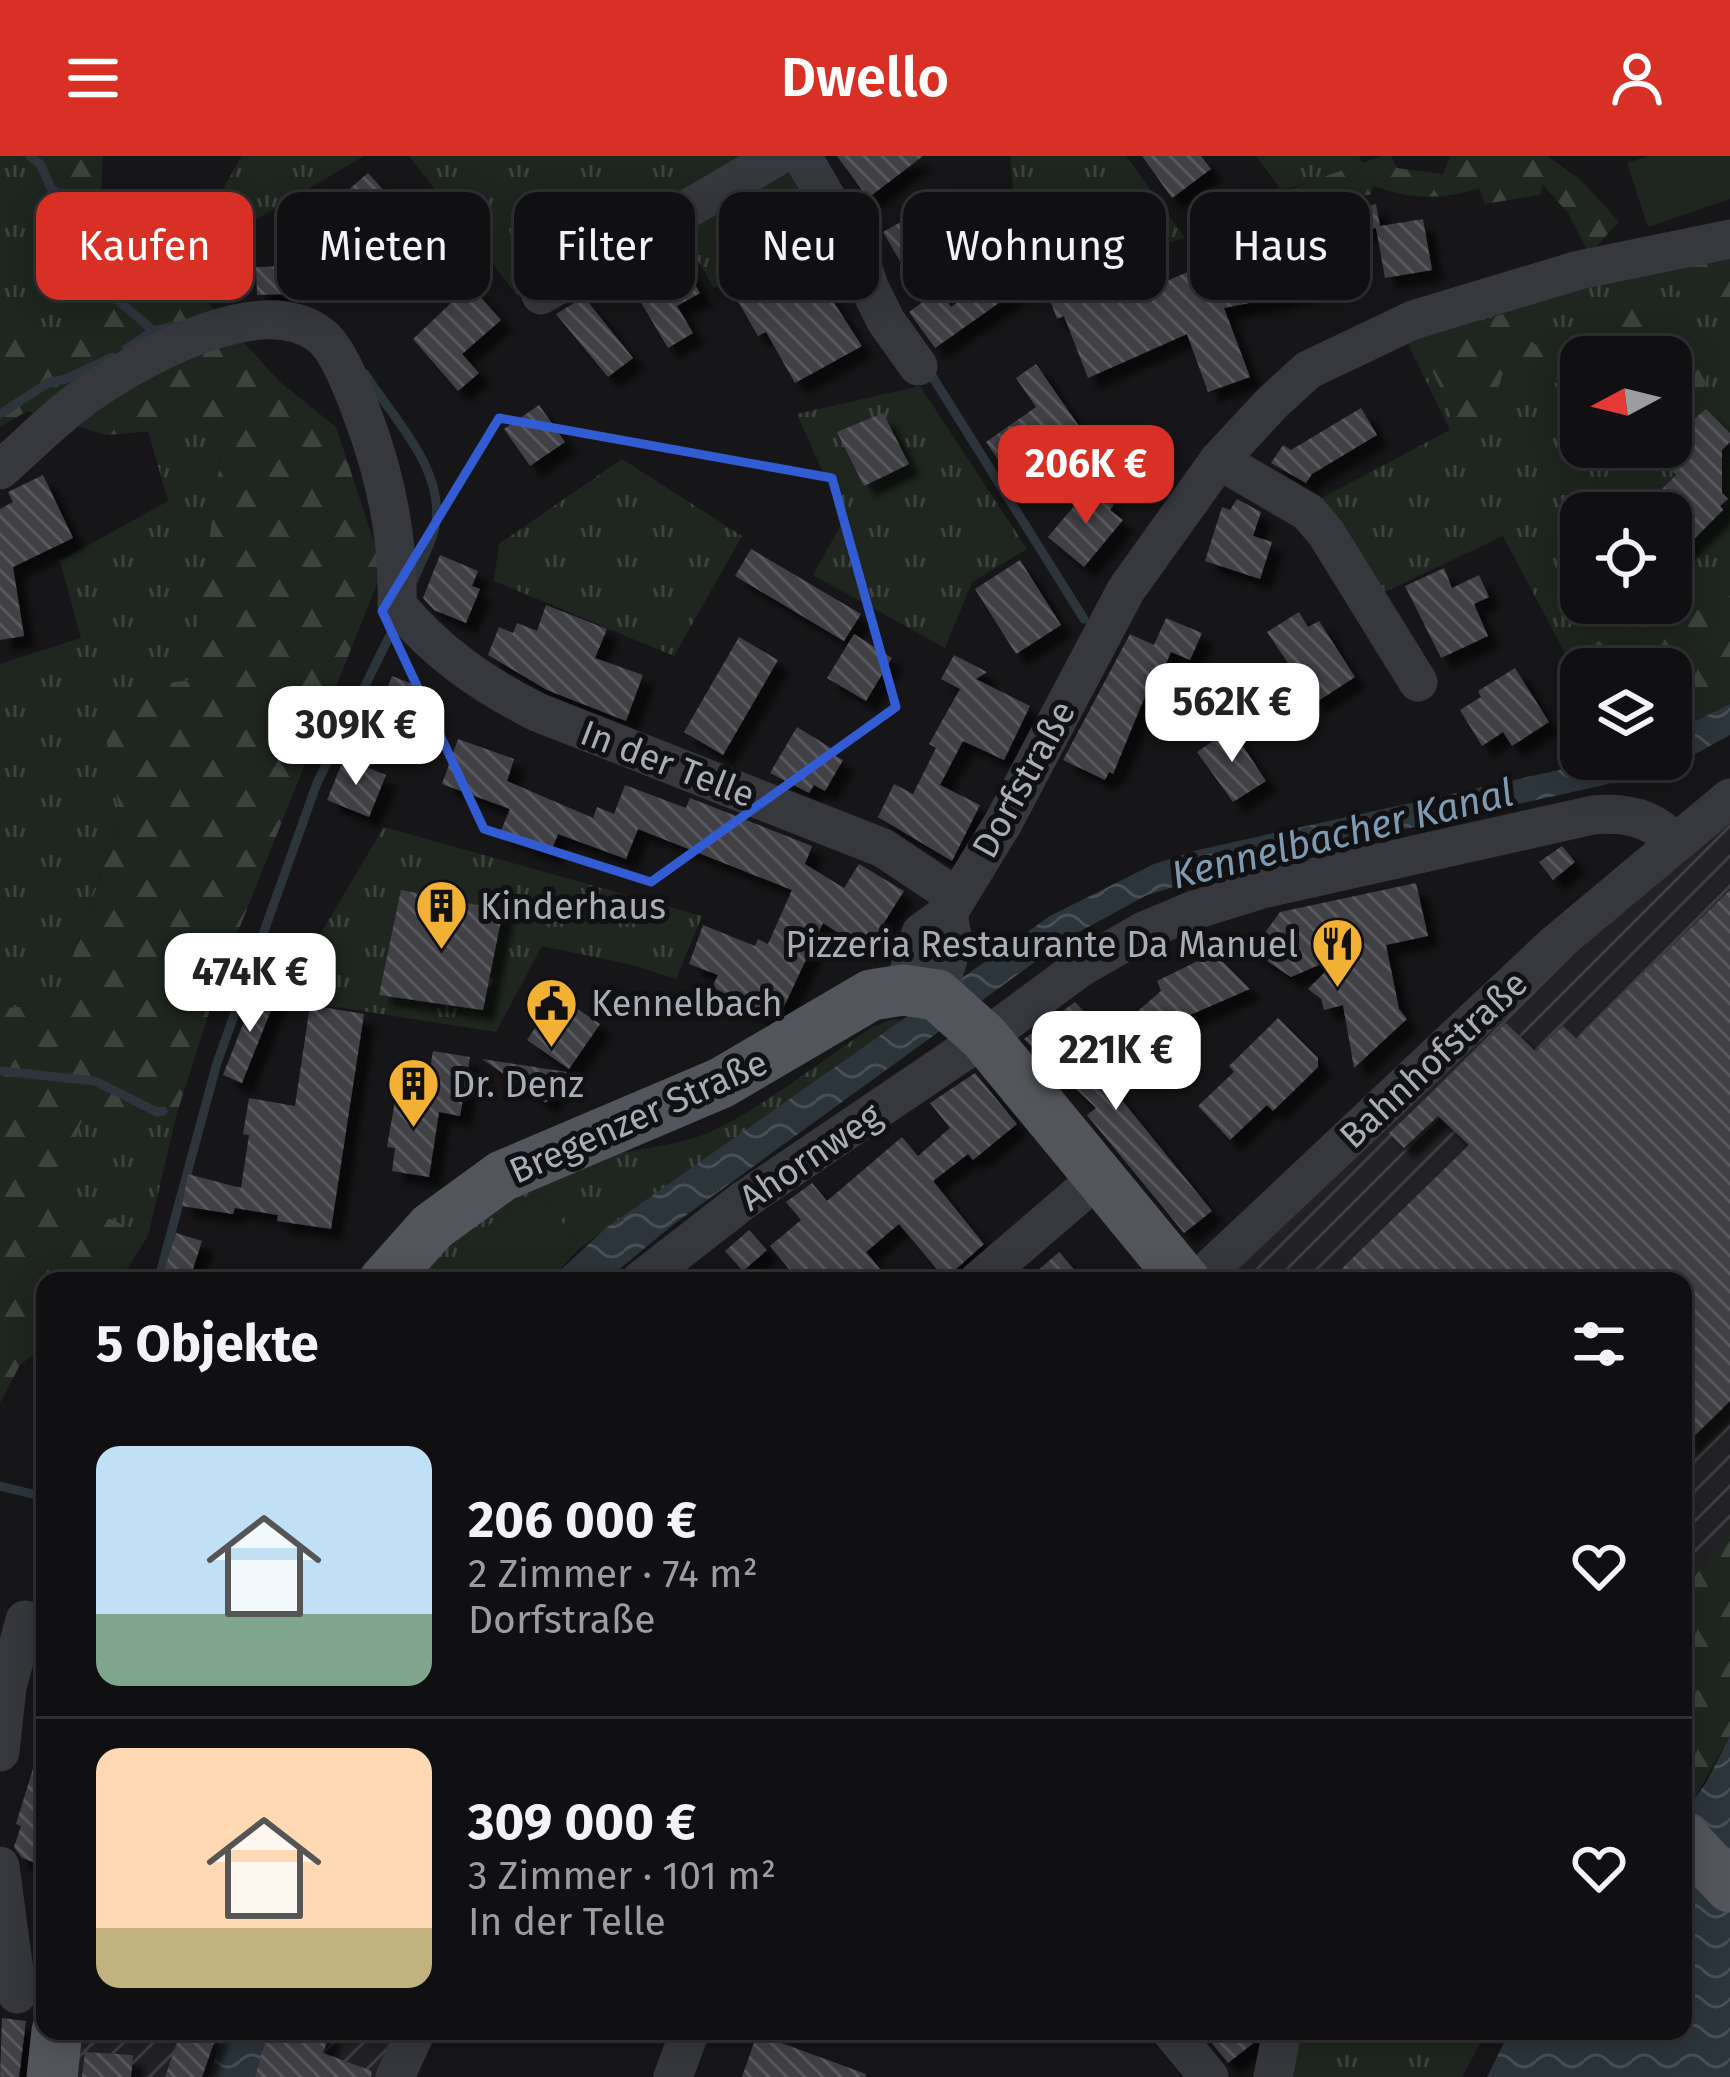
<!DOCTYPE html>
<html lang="de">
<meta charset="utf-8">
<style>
:root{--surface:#101012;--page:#19191b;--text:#f1f3f6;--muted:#9c9d9f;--line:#303032;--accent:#d93025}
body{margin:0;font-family:"Fira Sans",sans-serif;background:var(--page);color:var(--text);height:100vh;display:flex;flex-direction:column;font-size:45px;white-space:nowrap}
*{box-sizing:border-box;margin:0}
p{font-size:39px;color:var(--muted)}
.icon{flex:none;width:66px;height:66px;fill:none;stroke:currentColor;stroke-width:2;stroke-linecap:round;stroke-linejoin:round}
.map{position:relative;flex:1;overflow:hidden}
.panel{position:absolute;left:36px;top:1116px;width:1656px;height:768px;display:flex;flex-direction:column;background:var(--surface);border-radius:24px;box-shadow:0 6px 30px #0003,0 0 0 3px var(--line)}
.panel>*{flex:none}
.top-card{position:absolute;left:36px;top:36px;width:1659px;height:108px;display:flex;gap:24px}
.needle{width:78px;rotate:263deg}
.buttons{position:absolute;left:1560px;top:180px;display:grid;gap:24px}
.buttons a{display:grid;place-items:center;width:132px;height:132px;border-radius:24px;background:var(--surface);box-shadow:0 6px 30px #0003,0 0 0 3px var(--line);font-size:60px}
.price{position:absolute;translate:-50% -102px;padding:0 27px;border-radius:24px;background:#fff;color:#222;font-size:39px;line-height:78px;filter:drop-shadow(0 3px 6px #0008)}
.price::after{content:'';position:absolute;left:50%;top:72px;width:36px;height:27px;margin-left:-18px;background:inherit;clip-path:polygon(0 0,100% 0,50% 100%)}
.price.current{background:var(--accent);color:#fff}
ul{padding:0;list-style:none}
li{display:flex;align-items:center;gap:36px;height:300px;padding:0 60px}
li+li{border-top:3px solid var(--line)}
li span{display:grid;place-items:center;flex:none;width:336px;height:240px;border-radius:24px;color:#555}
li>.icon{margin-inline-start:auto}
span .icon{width:144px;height:144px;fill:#fffc;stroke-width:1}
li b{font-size:51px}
h2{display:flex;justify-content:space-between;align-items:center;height:144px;padding:0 60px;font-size:51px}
.chip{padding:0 42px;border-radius:24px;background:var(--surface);box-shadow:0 6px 30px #0003,0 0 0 3px var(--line);font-size:42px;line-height:108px}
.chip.current{background:var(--accent);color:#fff}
header{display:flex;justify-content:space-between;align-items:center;height:156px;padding:0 60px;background:var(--accent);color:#fff;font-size:54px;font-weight:600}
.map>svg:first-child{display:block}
.industrial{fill:url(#industrial-furrows)}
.grass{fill:url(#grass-tufts);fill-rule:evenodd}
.forest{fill:url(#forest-firs)}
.garden{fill:#1e261f}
.water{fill:url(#water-waves)}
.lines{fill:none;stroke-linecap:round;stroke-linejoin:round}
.stream{stroke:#2c353c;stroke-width:9}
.building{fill:url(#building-back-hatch);filter:url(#shadow)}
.minor{stroke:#37383d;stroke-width:39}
.major{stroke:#53555c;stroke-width:51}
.marked{fill:none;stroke:#325cd3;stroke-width:9;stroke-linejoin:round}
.labels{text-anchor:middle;stroke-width:10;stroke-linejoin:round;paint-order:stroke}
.street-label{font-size:36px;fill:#a8adb8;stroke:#111113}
.poi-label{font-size:36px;fill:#a8adb8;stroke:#111113;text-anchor:start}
.water-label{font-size:39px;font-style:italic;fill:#7f9bb3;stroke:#111113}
</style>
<header><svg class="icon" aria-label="menu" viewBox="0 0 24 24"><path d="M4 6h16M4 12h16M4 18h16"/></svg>Dwello<svg class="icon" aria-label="person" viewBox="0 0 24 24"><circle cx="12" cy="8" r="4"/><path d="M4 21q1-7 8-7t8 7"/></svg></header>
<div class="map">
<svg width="1730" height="1921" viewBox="0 0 1730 1921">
<defs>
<pattern id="industrial-furrows" width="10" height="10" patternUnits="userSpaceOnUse" patternTransform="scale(3)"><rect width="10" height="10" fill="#222225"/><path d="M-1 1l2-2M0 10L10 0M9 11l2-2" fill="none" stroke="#3f3f43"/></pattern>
<pattern id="grass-tufts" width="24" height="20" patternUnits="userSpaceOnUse" patternTransform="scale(3)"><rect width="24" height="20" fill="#1e261f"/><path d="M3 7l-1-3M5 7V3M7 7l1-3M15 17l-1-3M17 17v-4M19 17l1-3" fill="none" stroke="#3c433d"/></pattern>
<pattern id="forest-firs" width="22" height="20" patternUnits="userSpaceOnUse" patternTransform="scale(3)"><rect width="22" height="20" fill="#1e261f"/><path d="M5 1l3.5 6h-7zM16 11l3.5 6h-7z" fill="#3c433d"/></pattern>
<pattern id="water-waves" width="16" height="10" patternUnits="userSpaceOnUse" patternTransform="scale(3)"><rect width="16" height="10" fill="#2c353c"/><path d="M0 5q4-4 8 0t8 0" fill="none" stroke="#485056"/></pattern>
<pattern id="building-back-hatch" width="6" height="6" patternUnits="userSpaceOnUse" patternTransform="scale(3)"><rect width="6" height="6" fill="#404145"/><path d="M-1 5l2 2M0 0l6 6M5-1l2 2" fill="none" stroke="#595a5e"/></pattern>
<filter id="shadow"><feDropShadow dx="11" dy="11" stdDeviation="3" flood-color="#0009"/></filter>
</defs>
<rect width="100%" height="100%" fill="#161618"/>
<g class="industrial">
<path d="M1730,650V1377L1683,1435V1125H1207Z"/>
<path d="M64,1875H401L382,1921H61Z"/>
</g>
<g class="grass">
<path d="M0,0H19L73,38L64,172L14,179L0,198Z"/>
<path d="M242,0H364L245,70L212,52Z"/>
<path d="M409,0H795L830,66L811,82L714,132L669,56L517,139Z"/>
<path d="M1010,0H1126L1185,82L1138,96L1125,74L1046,88L1013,35Z"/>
<path d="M1256,0H1359L1365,11L1281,34Z"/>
<path d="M1730,94V548L1671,577V513H1581V527L1503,380L1374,441L1312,347L1450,274L1404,180ZM1581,201H1671V291H1581ZM1581,357H1671V447H1581Z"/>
<path d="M920,230L1027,393L972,426L945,492L813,419L844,364L797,258Z"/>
<path d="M225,268L190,524L97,536L121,660L56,849L0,852V508L81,482L60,405L168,345L148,275Z"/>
<path d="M622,303L742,380L674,500L494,425L499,388Z"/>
<path d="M384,671L702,760L676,823L632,809L542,790L496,876L305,846L316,785Z"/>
<path d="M894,863L904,864L581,1091L539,1037L489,1069L464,1104L488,1125H411C464,1069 529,1026 603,1002C638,991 675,991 710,976C764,952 822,903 873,871Z"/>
<path d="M85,953L177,957L148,1080L59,1040Z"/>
<path d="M1296,1875H1487L1462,1921H1287Z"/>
</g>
<g class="forest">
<path d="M19,0H103L99,78L171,139L207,146L280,226L336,271L383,413L223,813L177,957L85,953L59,1040L148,1080L119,1125H45V1189L20,1209L0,1247V852L56,849L121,661L97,536L190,524L225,269L106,279L27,255L0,271V198L14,179L64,171L73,39Z"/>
<path d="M1382,0H1391L1397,12L1443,18L1450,0H1547L1581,24L1619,66L1589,98L1568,57L1543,29L1540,39L1485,48L1479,32C1443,44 1410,44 1374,30L1370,39L1285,42L1282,36Z"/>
<path d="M1730,96V147L1711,152L1675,133C1683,102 1702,101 1730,96Z"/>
<path d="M1658,142L1655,170L1709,210L1700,250L1671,242V201H1598L1610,185L1617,153Z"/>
<path d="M1534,148L1514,172L1548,198L1581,203V239C1560,222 1530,224 1504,215C1490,242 1488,273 1473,300L1418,185Z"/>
<path d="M1730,440V545L1671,576V513H1581V520L1560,476L1625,492L1656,473Z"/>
<path d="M1730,1376V1580L1690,1650L1683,1642V1435Z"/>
</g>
<g class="garden">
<path d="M1648,0H1730V43L1648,71L1627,7Z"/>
<path d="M539,1037L581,1091L549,1125H488L463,1105L489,1069Z"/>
</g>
<g class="water">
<path d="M1730,548V579L1688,602L1604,629L1256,706L1147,739L1068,782L674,1068L605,1125H549L606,1072L1050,760L1154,708L1198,694L1609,603H1671V577Z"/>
<path d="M1730,1580V1921H1487L1510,1875H1683V1660L1707,1625Z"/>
<path d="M222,1875H268L255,1921H209Z"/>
</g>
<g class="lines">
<g class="stream">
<path d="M30,0L40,8L52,34C99,54 63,81 79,109C86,121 139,160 153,175L175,170"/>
<path d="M126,193L153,175"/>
<path d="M365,218C392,261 447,315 435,371C432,388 420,407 414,424"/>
<path d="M932,220L1084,463"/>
<path d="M0,258L48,227L66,223L112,201"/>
<path d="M0,915L95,925L157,956L163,955"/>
<path d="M158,1125L217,907L317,627L396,467"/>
<path d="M0,1330L45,1341"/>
</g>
</g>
<g class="building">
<path d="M837,0H923L868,42Z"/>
<path d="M1142,0H1201L1211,13L1172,42Z"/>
<path d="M368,17L405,58L389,74L392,78L368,99L362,92L352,101L344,93L339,97L328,85L282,99L275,75L303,66L335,38L339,42Z"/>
<path d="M954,36L973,70L909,107H901L883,76Z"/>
<path d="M1376,48L1380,70L1423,63L1432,114L1385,122L1376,72L1321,84L1316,60Z"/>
<path d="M1235,65L1241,94L1293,83L1304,136L1224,152L1250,221L1208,236L1187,178L1088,222L1064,160L1057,163L1044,128L1081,113L1131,105L1143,135L1216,104L1209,70Z"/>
<path d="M99,67L200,80L194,127L146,122L149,95L97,74Z"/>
<path d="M1042,94L1053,109L935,192L909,156L939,134L951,151L998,117L1001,121Z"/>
<path d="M678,100L700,137L677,150L693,177L668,192L624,118L653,101L659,111Z"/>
<path d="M781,109L793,127L814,116L862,190L795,227L766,176L758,180L733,137Z"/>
<path d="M288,110L289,138L257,139L256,111Z"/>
<path d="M470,129L501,164L462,198L479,217L458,235L413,183Z"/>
<path d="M584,141L633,202L608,221L556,158Z"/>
<path d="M1036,208L1081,273L1011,323L986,286L1036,251L1016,222Z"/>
<path d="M539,249L565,286L530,310L504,273Z"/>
<path d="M1361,252L1377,279L1312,318L1306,327L1271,307L1283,289L1291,294Z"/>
<path d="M1706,253L1730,277V286L1722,294V337L1728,343L1720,350L1723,354L1671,406V357H1638L1676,319L1663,306L1671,298V283Z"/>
<path d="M883,257L909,308L864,330L837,276Z"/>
<path d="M43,319L73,382L13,411L24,480L0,484V353L13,346L8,336Z"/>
<path d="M1091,330L1114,349L1110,354L1123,364L1084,411L1048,381Z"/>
<path d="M1237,343L1261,356L1253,380L1272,386L1260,423L1205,405L1222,351L1230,354Z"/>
<path d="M751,393L861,458L844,485L735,420Z"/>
<path d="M440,399L478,415L472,430L480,433L466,467L434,454L423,442Z"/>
<path d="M1020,404L1061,469L1016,498L975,433Z"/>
<path d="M1444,412L1452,432L1479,419L1489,441L1474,448L1488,480L1441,502L1405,430Z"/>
<path d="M546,449L607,473L595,502L643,519L626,565L547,534L488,499L499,471L513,477L517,467L537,475Z"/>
<path d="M1299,456L1308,471L1319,465L1355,521L1315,547L1267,476Z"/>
<path d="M1166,462L1202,477L1190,504L1171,496L1161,519L1155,516L1113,618L1109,616L1105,624L1063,604L1130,478L1154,489Z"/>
<path d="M854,478L892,502L866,545L827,522Z"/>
<path d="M739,481L778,504L723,599L684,576Z"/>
<path d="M954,499L987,516L976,523L1030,550L1004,604L963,585L940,629L980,649L952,705L878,661L894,628L913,638L936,592L929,588L960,533L941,523Z"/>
<path d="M1515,512L1549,566L1512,590L1503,576L1482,590L1460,554L1481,541L1478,535Z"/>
<path d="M392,520L428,534L411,578L375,564Z"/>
<path d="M797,571L834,594L832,598L843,604L825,635L814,629L809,637L770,617Z"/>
<path d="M1231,572L1266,625L1233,646L1197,596Z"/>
<path d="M458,583L514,603L507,625L593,662L597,651L614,658L625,629L686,652L690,642L812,690L805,708L844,732L859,708L904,735L866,795L823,767L781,857L770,863L728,844L730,840L712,831L718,819L689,808L703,769L755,790L758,783L768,788L792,734L638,673L626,703L558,678L550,698L500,677L510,653L442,628Z"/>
<path d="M344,602L386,619L369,661L327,644Z"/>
<path d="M1562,690L1575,706L1553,724L1539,706Z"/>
<path d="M1416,727L1428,780L1386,789L1399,853L1407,863L1354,912L1343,849L1324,854L1321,843L1308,833L1342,799L1291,821L1243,789L1262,781L1280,756Z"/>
<path d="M401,734L503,754L483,854L379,839Z"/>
<path d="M1730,734V1245L1683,1291V1125H1329L1469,989L1438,960L1404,992L1389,977L1506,867L1536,896L1563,870L1577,883Z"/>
<path d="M1217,800L1250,833L1153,875L1141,886L1124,867L1161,835L1157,825L1206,801Z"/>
<path d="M257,832L277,839L242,927L223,919Z"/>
<path d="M557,839L600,868L569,913L527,884Z"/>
<path d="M1075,846L1107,879L1089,897L1099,907L1095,911L1212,1055L1184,1077L1087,959L1096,952L1024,883Z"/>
<path d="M310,849L364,858L331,1073L277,1065L278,1059L235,1052L233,1058L182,1050L188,1018L241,1032L249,979L243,978L249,942L295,950Z"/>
<path d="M1278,862L1318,902V911L1273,955L1267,949L1230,984L1198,950L1234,916L1229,910Z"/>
<path d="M433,895L470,901L460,960L439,956L429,1021L392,1015L395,992L387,991L398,927L427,931Z"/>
<path d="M482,903L567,916L546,947Z"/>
<path d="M975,917L1017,968L973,1004L968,998L933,1025L984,1088L945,1123L899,1068L866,1096L890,1125H799L770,1090L801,1064L786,1046L812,1027L827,1045L902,981L918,1000L950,972L930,947Z"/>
<path d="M749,1074L767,1094L743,1115L725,1095Z"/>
<path d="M176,1077L202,1085L189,1125H161Z"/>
<path d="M1059,1096L1084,1125H1026Z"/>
<path d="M39,1593H45V1710L22,1702L14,1691L21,1670L16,1668Z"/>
<path d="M2,1862L26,1865L19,1921H0Z"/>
<path d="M181,1875H218L202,1921H165Z"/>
<path d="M268,1875H331L323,1897L372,1915L371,1921H255Z"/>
<path d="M1202,1875H1258L1256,1885L1228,1907Z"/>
<path d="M757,1878L866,1918L865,1921H742Z"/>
<path d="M85,1896L133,1899L131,1921H82Z"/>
</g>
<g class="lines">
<g class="minor">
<path d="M802,0L856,93L870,133L886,165L918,210"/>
<path d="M541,139L778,0"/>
<path d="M1219,304L1308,356L1326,377L1418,526"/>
<path d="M0,314C30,288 58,258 91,236C143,201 261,134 320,179C339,193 355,238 363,260C386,321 399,383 397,449C437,497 482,528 537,556L883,692L955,740"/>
<path d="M903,834L921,777L948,757L1003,667L1126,434L1219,304L1272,247L1308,214L1413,164L1579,114L1730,83"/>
<path d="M937,839L953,786L948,757"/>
<path d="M640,1125L744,1044L1001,870L1081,811L1144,775L1194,754L1262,733L1593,659C1623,656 1653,661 1674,686"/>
<path d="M978,1125L1099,1021"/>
<path d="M1197,1125L1553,790L1730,642"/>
<path d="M0,1596L7,1531L25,1464"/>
<path d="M0,1710L17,1838"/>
<path d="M1171,1875L1209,1921"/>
<path d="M395,1921L416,1875"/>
<path d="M673,1921L690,1875"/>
<path d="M1273,1921L1282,1875"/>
</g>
<g class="major">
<path d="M384,1125L432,1071L502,1020L721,927L871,839L903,834L937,839L984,881L1185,1125"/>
<path d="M1683,1681L1730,1731"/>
<path d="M52,1921L57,1875"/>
</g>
</g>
<path class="marked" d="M499,262L832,322L896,551L651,726L484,673L382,455Z"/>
<defs>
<symbol id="building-pin" viewBox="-11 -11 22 30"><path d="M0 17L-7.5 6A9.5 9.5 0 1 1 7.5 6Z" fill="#f2b134" stroke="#111113"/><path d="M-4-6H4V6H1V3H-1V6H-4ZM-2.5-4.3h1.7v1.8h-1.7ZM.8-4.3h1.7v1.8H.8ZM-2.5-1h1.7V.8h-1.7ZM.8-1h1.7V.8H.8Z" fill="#111"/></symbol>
<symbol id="restaurant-pin" viewBox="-11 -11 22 30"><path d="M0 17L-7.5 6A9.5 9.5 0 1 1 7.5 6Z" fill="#f2b134" stroke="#111113"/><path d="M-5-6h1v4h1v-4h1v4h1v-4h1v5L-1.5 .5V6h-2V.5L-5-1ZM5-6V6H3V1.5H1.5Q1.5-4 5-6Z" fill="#111"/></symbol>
<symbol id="civic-pin" viewBox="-11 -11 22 30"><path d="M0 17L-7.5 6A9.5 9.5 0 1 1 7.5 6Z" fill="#f2b134" stroke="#111113"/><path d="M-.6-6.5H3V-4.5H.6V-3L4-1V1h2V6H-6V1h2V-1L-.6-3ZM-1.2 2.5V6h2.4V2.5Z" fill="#111"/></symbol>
</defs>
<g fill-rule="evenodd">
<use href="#building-pin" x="412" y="720" width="59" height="81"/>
<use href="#restaurant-pin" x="1308" y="758" width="59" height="81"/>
<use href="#civic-pin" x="522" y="818" width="59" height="81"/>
<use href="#building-pin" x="384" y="898" width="59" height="81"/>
</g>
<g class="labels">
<g class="street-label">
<text transform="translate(668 607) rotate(21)" y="13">In der Telle</text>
<text transform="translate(1023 623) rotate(-61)" y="13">Dorfstraße</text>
<text transform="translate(1433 903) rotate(-43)" y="13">Bahnhofstraße</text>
<text transform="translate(638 960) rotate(-24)" y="13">Bregenzer Straße</text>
<text transform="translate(810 1000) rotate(-34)" y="13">Ahornweg</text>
</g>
<g class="poi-label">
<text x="480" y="763">Kinderhaus</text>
<text x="1298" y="801" text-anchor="end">Pizzeria Restaurante Da Manuel</text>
<text x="591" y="860">Kennelbach</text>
<text x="452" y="941">Dr. Denz</text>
</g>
<g class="water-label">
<text transform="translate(1342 677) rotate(-14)" y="14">Kennelbacher Kanal</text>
</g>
</g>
</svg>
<div class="buttons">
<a><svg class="needle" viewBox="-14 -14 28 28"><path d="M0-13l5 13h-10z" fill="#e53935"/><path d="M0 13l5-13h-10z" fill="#9c9d9f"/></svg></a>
<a><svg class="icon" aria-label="locate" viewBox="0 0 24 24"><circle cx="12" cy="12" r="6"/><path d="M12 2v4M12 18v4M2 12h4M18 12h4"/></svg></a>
<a><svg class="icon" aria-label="layers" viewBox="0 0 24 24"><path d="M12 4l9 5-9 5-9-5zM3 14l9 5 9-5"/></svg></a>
</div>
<b class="price current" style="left:1086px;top:371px">206K €</b>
<b class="price" style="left:1232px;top:609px">562K €</b>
<b class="price" style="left:356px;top:632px">309K €</b>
<b class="price" style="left:250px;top:879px">474K €</b>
<b class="price" style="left:1116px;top:957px">221K €</b>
<div class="top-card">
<a class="chip current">Kaufen</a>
<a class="chip">Mieten</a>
<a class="chip">Filter</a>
<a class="chip">Neu</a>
<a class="chip">Wohnung</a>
<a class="chip">Haus</a>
</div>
<section class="panel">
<h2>5 Objekte<svg class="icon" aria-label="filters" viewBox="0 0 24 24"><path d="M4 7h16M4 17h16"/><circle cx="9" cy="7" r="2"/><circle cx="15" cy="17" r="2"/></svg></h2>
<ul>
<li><span style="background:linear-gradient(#bfe0f5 70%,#7fa58c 0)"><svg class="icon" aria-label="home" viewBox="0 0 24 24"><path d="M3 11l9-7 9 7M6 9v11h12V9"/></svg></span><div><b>206 000 €</b><p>2 Zimmer · 74 m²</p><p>Dorfstraße</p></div><svg class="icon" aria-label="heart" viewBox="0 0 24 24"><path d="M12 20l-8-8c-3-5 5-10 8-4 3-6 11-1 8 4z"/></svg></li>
<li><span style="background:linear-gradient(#ffd9b3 75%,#c2b280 0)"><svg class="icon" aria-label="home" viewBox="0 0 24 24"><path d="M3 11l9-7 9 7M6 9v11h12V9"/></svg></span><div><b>309 000 €</b><p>3 Zimmer · 101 m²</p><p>In der Telle</p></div><svg class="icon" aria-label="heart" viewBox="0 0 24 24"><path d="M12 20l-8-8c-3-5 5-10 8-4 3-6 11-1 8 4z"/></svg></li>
</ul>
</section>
</div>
